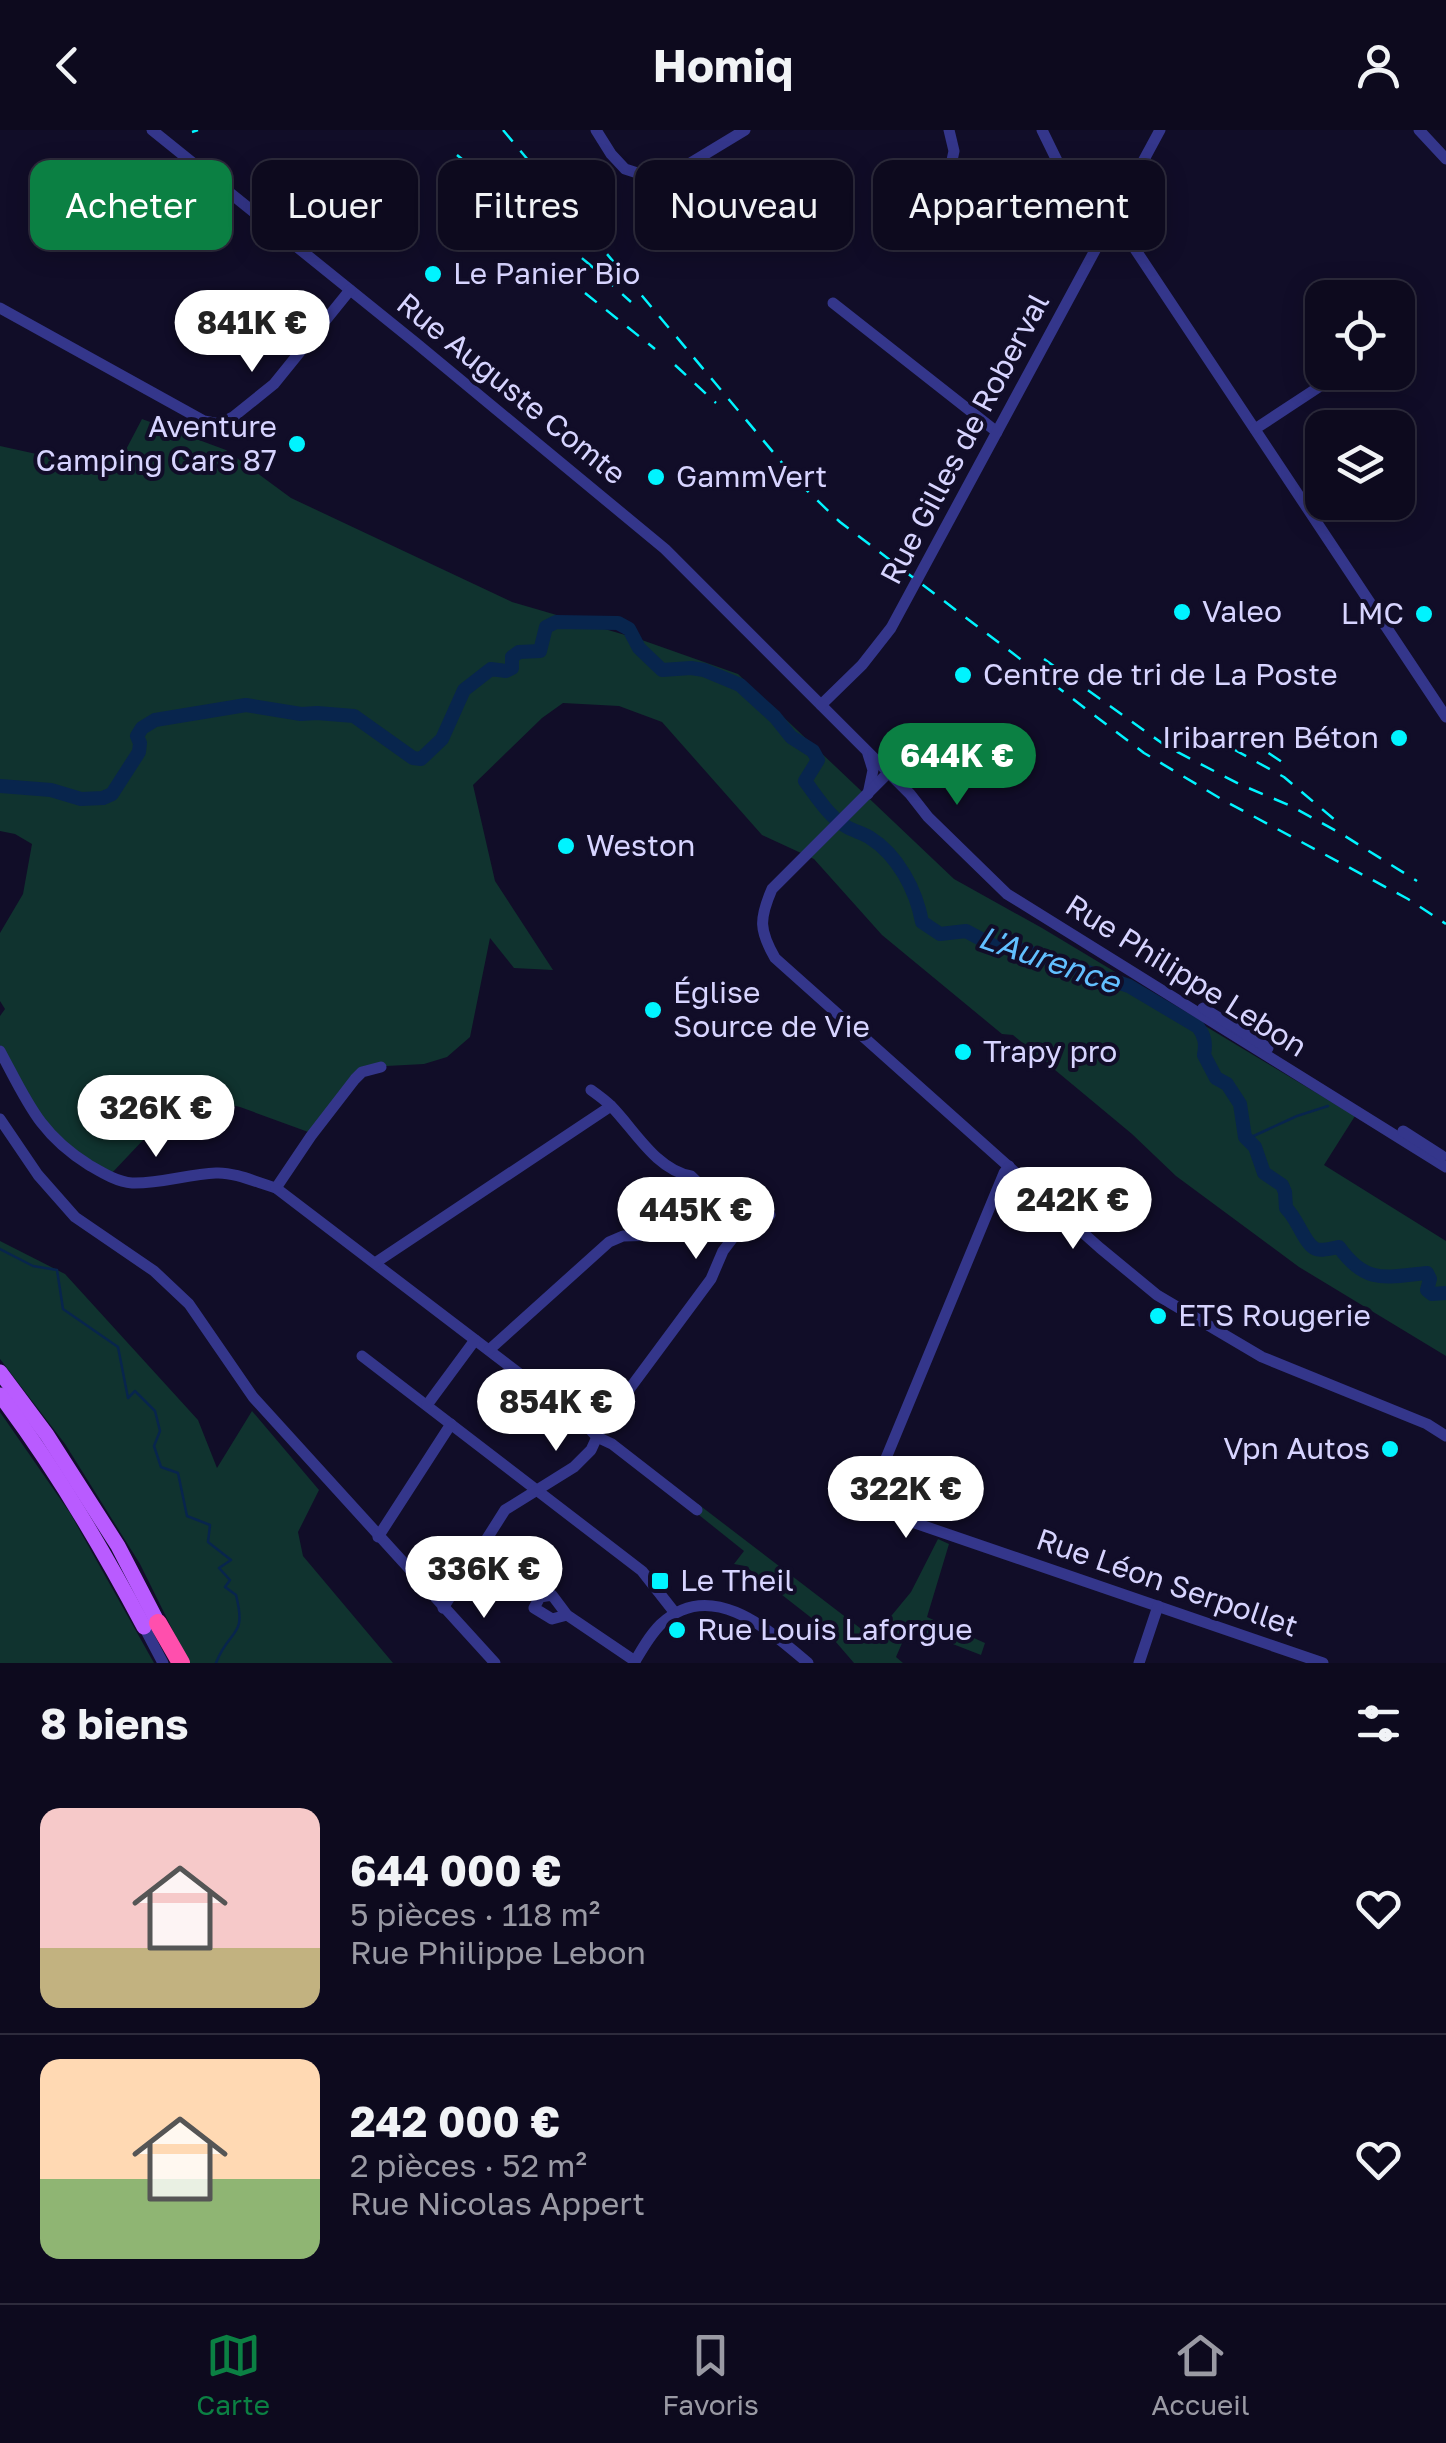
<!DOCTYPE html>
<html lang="fr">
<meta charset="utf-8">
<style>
:root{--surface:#0d0a1e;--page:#1b182b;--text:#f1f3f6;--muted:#9a9aa4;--line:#2d2b3c;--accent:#0b8043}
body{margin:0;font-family:"Golos Text",sans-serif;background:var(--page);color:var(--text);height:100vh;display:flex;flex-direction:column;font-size:38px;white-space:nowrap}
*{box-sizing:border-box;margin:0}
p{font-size:32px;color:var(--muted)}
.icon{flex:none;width:55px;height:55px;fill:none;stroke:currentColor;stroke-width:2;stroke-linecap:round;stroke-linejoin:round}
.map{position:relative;height:1533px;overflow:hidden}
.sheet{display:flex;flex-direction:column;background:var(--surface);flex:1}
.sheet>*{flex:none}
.guide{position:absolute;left:30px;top:30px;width:1388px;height:90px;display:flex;gap:20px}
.controls{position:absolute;left:1305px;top:150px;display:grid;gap:20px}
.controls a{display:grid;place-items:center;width:110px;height:110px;border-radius:20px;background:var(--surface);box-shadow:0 5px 25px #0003,0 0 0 2px var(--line);font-size:50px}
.price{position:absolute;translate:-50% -85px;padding:0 22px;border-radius:35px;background:#fff;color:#222;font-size:32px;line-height:65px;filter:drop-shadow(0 2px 5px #0008)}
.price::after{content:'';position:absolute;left:50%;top:60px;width:30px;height:22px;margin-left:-15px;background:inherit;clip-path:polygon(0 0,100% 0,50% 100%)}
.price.selected{background:var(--accent);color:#fff}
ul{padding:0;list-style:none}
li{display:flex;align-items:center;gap:30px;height:250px;padding:0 40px}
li+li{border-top:2px solid var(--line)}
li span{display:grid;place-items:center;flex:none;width:280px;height:200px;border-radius:20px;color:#555}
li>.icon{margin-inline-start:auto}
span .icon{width:120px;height:120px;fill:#fffc;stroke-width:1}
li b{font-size:42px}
h2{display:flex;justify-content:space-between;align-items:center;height:120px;padding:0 40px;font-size:42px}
.pill{padding:0 35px;border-radius:20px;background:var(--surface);box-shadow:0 5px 25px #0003,0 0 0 2px var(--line);font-size:35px;line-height:90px}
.pill.selected{background:var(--accent);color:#fff}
header{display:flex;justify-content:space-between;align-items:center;height:130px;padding:0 40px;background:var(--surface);font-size:45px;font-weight:700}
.dock{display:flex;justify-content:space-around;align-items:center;height:140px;border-top:2px solid var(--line);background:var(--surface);font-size:28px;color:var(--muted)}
.dock a{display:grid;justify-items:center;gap:5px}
.dock .selected{color:var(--accent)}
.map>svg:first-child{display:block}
.green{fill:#10332f}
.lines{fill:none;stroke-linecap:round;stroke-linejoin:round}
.stream{stroke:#08254d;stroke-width:2.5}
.river{stroke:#08254d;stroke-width:14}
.minor{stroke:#34368b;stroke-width:11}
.major{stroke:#b95bff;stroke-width:15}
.highway{stroke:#ff4fad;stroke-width:18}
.rail{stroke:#00f4ff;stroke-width:2.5;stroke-dasharray:15 12;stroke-linecap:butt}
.poi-dot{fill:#00f4ff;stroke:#110d28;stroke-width:4}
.labels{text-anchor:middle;stroke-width:8;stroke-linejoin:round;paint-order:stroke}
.poi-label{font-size:30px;fill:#d7d4ff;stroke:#110d28;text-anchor:start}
.street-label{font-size:30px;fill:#d7d4ff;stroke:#110d28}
.water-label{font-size:32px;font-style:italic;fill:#62bfff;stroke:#110d28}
</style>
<header><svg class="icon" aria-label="back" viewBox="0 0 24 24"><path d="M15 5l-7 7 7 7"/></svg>Homiq<svg class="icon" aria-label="person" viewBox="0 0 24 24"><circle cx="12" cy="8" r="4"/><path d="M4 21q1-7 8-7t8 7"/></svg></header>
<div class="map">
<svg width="1446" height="1533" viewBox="0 0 1446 1533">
<rect width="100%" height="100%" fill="#110d28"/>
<g class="green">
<path d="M142,289L226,320L291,368L512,472L639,509L738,544L954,749L1042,798L1355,986L1324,1035L1446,1111V1226L1299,1137L1176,1046L1132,1004L1013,905L1002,904L882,805L814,729L762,705L662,592L619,576L563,573L542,588L473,655L495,751L553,840L514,838L490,808L470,907L447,927L424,934L368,937L311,1003L240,977L168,960L145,1008L111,1044L86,1031L55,1003L35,976L0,915V886L5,879L0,871V803L23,764L32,714L15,704L0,701V316L73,332L120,331Z"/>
<path d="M0,1111L65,1144L198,1290L217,1338L252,1281L319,1360L298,1402L303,1426L393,1533H189L140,1434L65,1314L0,1229Z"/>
<path d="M0,1282L70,1383L154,1533H0Z"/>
<path d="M698,1374L873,1508L911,1462L938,1409L949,1414L927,1487L985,1513L981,1525L909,1497L896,1527L903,1533H854L823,1497L745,1436L734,1434L744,1421L694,1381Z"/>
</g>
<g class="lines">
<g class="stream">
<path d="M1247,1009L1297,986L1328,976"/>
<path d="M0,1119L33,1136L57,1140L63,1179L118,1217L128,1268L135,1261L155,1281L160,1301L154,1316L161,1337L178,1343L187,1386L210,1395L208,1412L231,1430L219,1438L230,1450L225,1457L236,1465C247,1509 230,1497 216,1533"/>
</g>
<path class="river" d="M0,656L51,660L81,669L103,668L112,664L139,622L140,613L137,606L142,598L155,590L246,575L301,584L317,583L354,586L413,628L421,629L442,609L464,560L491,539L506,541L512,538V527L519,522L540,521L546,497L556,492L618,493L629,499L639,518L662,540L691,538L704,540L740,555L775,587L791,607L813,621L818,630L805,651C817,667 829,687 847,697C854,701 862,703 869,707C898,725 916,760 922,792L940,804L966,801L996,817H1013L1129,856L1198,897C1205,906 1206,914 1204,925L1216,948L1227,954L1240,974L1245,1007L1255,1017L1264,1043L1282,1055L1285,1062L1286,1078C1297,1088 1304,1112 1314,1118C1320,1122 1332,1118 1339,1117C1366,1155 1386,1147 1427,1143L1430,1149L1427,1160L1432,1164L1446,1163"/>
<g class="minor">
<path d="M152,0L416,213L665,419L910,664L928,687L1007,764L1446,1037"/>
<path d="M596,0L611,24L625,39L656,49L674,43L745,0"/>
<path d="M949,0L954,21L951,35"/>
<path d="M1042,0L1064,45L1113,86"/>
<path d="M1419,0L1446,29"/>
<path d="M1109,94L1120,100L1129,110L1446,587"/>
<path d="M833,173L997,302"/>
<path d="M0,178L204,291L219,294L233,287L274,254L350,160"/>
<path d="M1255,299L1328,251"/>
<path d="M821,575L862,535L891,498L1160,0"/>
<path d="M868,624L873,640L868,664"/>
<path d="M888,643L772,759C759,789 759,800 775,828L1100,1118L1157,1165L1262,1227L1427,1294L1446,1306"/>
<path d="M1203,878L1268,918"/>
<path d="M0,921C27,971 39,1004 89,1035C101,1042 117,1052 132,1053C160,1054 188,1044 216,1043C235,1042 258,1053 276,1058L584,1293L597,1307L612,1314L697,1380"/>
<path d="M0,989L38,1045L75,1087L154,1141L189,1174L253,1267L495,1533"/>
<path d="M1403,1001L1442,1026"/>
<path d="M1009,1036L1004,1043L884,1333C879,1359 892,1381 915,1393L1323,1533"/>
<path d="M276,1058L311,1006L355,949L362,942L381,937"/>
<path d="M742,1096L770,1085"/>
<path d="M375,1133L611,976"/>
<path d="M489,1220L609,1112L623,1106L662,1105L703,1057"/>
<path d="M362,1226L642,1441L675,1483"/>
<path d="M427,1275L475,1210"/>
<path d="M378,1407L451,1294"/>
<path d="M443,1478L505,1380L574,1337L591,1320L602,1296L711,1149L723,1121L742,1096L691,1046C656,1040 634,999 611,976C605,970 598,965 591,960"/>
<path d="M567,1485L552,1489L534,1478L540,1467L552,1465L567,1485L635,1531"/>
<path d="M144,1497L163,1533"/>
<path d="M634,1533C642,1519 650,1505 661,1494C711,1447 769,1500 808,1533"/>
<path d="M1139,1533L1158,1476"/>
</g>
<g class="major">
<path d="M0,1242L47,1305L118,1416L158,1493"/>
<path d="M0,1265C55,1338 101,1416 144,1497"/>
</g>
<path class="highway" d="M158,1493L181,1533"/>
<g class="rail">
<path d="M503,0L799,353L840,392L1144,623L1223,670L1408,769L1446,794"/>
<path d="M192,2L198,0"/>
<path d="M457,25L589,134L631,172"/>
<path d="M585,163L655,219"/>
<path d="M675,235L716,273"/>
<path d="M1044,529L1166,616L1239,654L1291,676L1340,703L1417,751"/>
<path d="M1246,608L1288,636"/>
<path d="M1233,619L1284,647L1335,690"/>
</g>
</g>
<g class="poi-dot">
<circle cx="433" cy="144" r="10"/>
<circle cx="297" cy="314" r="10"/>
<circle cx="656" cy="347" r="10"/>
<circle cx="1182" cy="482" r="10"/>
<circle cx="1424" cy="484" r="10"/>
<circle cx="963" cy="545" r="10"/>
<circle cx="1399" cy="608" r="10"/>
<circle cx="566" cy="716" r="10"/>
<circle cx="653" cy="880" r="10"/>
<circle cx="963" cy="922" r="10"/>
<circle cx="1158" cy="1186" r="10"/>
<circle cx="1390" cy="1319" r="10"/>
<rect x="650" y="1441" width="20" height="20" rx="5"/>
<circle cx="677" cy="1500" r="10"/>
</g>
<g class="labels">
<g class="poi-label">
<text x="453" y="154">Le Panier Bio</text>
<text x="277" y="307" text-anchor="end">Aventure<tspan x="277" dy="34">Camping Cars 87</tspan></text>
<text x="676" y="357">GammVert</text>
<text x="1202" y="492">Valeo</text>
<text x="1404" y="494" text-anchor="end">LMC</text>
<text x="983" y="555">Centre de tri de La Poste</text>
<text x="1379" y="618" text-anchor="end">Iribarren Béton</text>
<text x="586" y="726">Weston</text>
<text x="673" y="873">Église<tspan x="673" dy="34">Source de Vie</tspan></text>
<text x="983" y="932">Trapy pro</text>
<text x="1178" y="1196">ETS Rougerie</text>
<text x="1370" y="1329" text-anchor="end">Vpn Autos</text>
<text x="680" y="1461">Le Theil</text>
<text x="697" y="1510">Rue Louis Laforgue</text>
</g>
<g class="street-label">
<text transform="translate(511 259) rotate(39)" y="10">Rue Auguste Comte</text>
<text transform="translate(965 309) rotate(-62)" y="10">Rue Gilles de Roberval</text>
<text transform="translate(1186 846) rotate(32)" y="10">Rue Philippe Lebon</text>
<text transform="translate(1167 1453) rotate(19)" y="10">Rue Léon Serpollet</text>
</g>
<g class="water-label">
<text transform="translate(1049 830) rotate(19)" y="11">L'Aurence</text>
</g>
</g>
</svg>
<div class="controls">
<a><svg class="icon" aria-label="locate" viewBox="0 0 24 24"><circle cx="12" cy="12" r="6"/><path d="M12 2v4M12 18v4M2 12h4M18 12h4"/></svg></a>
<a><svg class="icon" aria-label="layers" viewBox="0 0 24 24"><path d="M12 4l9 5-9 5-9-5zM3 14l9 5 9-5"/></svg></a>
</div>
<b class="price" style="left:252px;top:245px">841K €</b>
<b class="price selected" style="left:957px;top:678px">644K €</b>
<b class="price" style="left:156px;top:1030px">326K €</b>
<b class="price" style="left:1073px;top:1122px">242K €</b>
<b class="price" style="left:696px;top:1132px">445K €</b>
<b class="price" style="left:556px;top:1324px">854K €</b>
<b class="price" style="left:906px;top:1411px">322K €</b>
<b class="price" style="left:484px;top:1491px">336K €</b>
<div class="guide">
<a class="pill selected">Acheter</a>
<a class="pill">Louer</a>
<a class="pill">Filtres</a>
<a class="pill">Nouveau</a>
<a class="pill">Appartement</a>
</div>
</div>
<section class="sheet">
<h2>8 biens<svg class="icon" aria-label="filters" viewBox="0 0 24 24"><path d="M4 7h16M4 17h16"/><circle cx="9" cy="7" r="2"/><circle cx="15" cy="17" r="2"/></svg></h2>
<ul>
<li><span style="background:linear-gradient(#f6c9c9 70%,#c2b280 0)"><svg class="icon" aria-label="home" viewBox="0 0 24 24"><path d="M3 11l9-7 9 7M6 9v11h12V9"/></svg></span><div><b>644 000 €</b><p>5 pièces · 118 m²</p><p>Rue Philippe Lebon</p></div><svg class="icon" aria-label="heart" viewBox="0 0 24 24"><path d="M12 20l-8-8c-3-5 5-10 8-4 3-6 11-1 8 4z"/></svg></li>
<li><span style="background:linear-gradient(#ffd9b3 60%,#8fb573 0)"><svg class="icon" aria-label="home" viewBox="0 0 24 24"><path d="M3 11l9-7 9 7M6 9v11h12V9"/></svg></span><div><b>242 000 €</b><p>2 pièces · 52 m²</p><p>Rue Nicolas Appert</p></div><svg class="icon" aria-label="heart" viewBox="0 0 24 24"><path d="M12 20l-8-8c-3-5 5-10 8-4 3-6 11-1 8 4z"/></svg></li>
</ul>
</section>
<nav class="dock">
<a class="selected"><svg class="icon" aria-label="map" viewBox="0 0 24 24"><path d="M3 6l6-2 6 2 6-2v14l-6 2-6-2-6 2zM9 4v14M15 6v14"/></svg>Carte</a>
<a><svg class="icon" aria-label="saved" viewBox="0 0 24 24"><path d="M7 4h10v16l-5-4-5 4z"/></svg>Favoris</a>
<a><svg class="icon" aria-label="home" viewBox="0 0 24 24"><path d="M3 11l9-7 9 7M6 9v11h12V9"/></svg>Accueil</a>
</nav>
